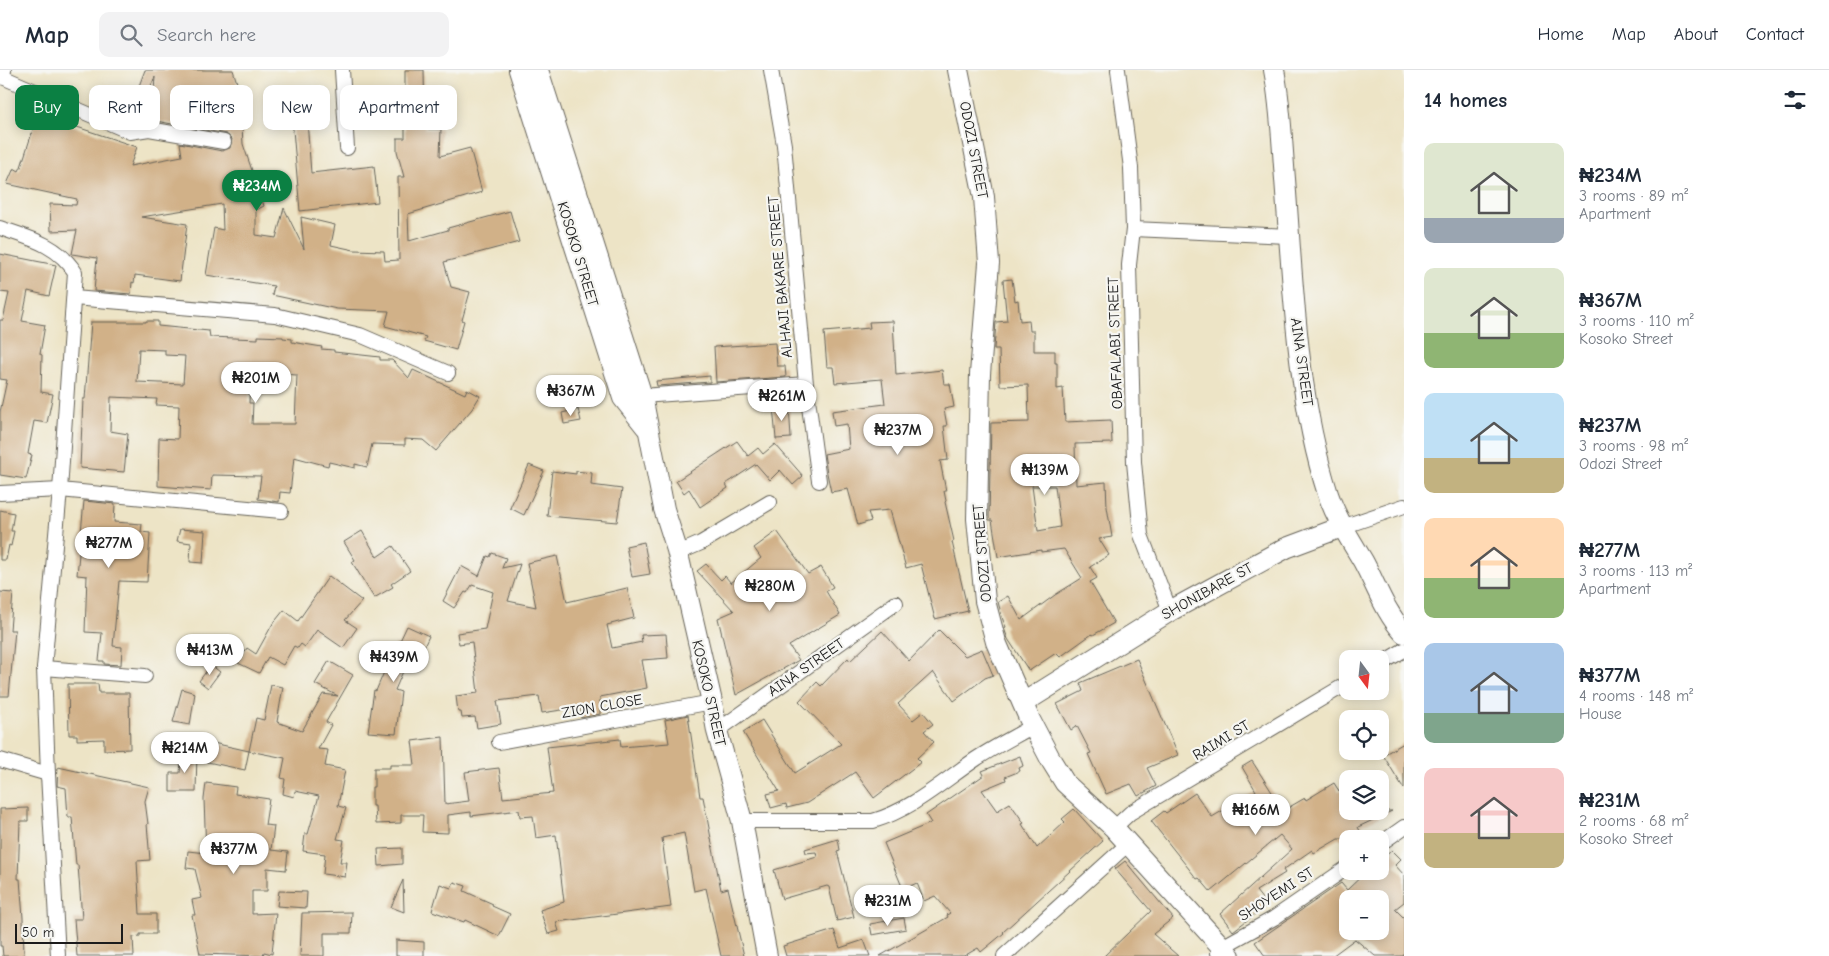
<!DOCTYPE html>
<meta charset="utf-8">
<style>
:root{--surface:#fff;--page:#f2f2f3;--text:#1f2937;--muted:#747a83;--line:#e0e1e3;--accent:#0b8043}
body{margin:0;font-family:"Comic Neue",sans-serif;background:var(--page);color:var(--text);height:100vh;display:flex;flex-direction:column;font-size:19px;white-space:nowrap}
*{box-sizing:border-box;margin:0}
p{font-size:16px;color:var(--muted)}
.icon{flex:none;width:28px;height:28px;fill:none;stroke:currentColor;stroke-width:2;stroke-linecap:round;stroke-linejoin:round}
.map{position:relative;flex:1;overflow:hidden}
.side{display:flex;flex-direction:column;background:var(--surface);width:425px}
.side>*{flex:none}
.guide{position:absolute;left:15px;top:15px;width:475px;height:45px;display:flex;gap:10px}
.needle{width:32px;rotate:165deg}
.fabs{position:absolute;left:1339px;top:580px;display:grid;gap:10px}
.fabs a{display:grid;place-items:center;width:50px;height:50px;border-radius:10px;background:var(--surface);box-shadow:0 2px 12px #0003;font-size:25px}
.scale{position:absolute;left:15px;bottom:12px;width:108px;box-sizing:border-box;padding-left:5px;border:2px solid #1c1c1c;border-top:0;font-size:14px;line-height:18px;white-space:nowrap;color:#1c1c1c;-webkit-text-stroke:4px #f6f6f2;paint-order:stroke}
.price{position:absolute;translate:-50% -42px;padding:0 11px;border-radius:18px;background:#fff;color:#222;font-size:16px;line-height:32px;filter:drop-shadow(0 1px 2px #0008)}
.price::after{content:'';position:absolute;left:50%;top:30px;width:15px;height:11px;margin-left:-8px;background:inherit;clip-path:polygon(0 0,100% 0,50% 100%)}
.price.active{background:var(--accent);color:#fff}
ul{padding:0;list-style:none}
li{display:flex;align-items:center;gap:15px;height:125px;padding:0 20px}
li span{display:grid;place-items:center;flex:none;width:140px;height:100px;border-radius:10px;color:#555}
li>.icon{margin-inline-start:auto}
span .icon{width:60px;height:60px;fill:#fffc;stroke-width:1}
li b{font-size:21px}
h2{display:flex;justify-content:space-between;align-items:center;height:60px;padding:0 20px;font-size:21px}
.chip{padding:0 18px;border-radius:10px;background:var(--surface);box-shadow:0 2px 12px #0003;font-size:18px;line-height:45px}
.chip.active{background:var(--accent);color:#fff}
header{display:flex;align-items:center;gap:30px;box-sizing:border-box;height:70px;padding:0 25px;background:var(--surface);border-bottom:1px solid var(--line)}
header strong{font-size:24px}
nav{display:flex;gap:28px;margin-inline-start:auto;font-size:18px}
.search{width:350px;height:45px;background:var(--page);display:flex;align-items:center;gap:12px;box-sizing:border-box;padding:0 18px;border-radius:10px;color:var(--muted);font-size:19px}
main{display:flex;flex:1;min-height:0}
.map>svg:first-child{display:block}
.building{fill:#d1b188;fill-rule:evenodd}
.lines{fill:none;stroke-linecap:round;stroke-linejoin:round}
.street-casing{stroke:#656258;stroke-width:16}
.secondary-casing{stroke:#656258;stroke-width:22}
.street{stroke:#fff;stroke-width:14}
.secondary{stroke:#fff;stroke-width:20}
.labels{text-anchor:middle;stroke-width:4.5;stroke-linejoin:round;paint-order:stroke}
.street-label{font-size:15px;fill:#1c1c1c;stroke:#f6f6f2}
</style>
<header>
<strong>Map</strong>
<div class="search"><svg class="icon" aria-label="search" viewBox="0 0 24 24"><circle cx="10" cy="10" r="6"/><path d="M15 15l6 6"/></svg>Search here</div>
<nav><a>Home</a><a>Map</a><a>About</a><a>Contact</a></nav>
</header>
<main>
<div class="map">
<svg width="1404" height="886" viewBox="0 0 1404 886">
<rect width="100%" height="100%" fill="#f6f6f2"/>
<filter id="ink" filterUnits="userSpaceOnUse"><feTurbulence type="fractalNoise" baseFrequency=".02" numOctaves="2"/><feDisplacementMap in="SourceGraphic" scale="10" xChannelSelector="R" yChannelSelector="G"/><feConvolveMatrix kernelMatrix="1 2 1 2 8 2 1 2 1" color-interpolation-filters="sRGB"/></filter>
<filter id="wash" filterUnits="userSpaceOnUse"><feTurbulence type="fractalNoise" baseFrequency=".0096" numOctaves="4" result="noise"/><feDisplacementMap in="SourceGraphic" scale="20" xChannelSelector="R" yChannelSelector="G"/><feGaussianBlur stdDeviation="1.12" result="paint"/><feColorMatrix in="noise" values="0 0 0 0 0 0 0 0 0 0 0 0 0 0 0 0 0 1.4 0 .05"/><feComposite in="paint" operator="in"/></filter>
<g filter="url(#wash)">
<rect width="100%" height="100%" fill="#ede4c6"/>
<g id="blocks">
<g class="building">
<path d="M145,0H233L242,29L225,35L233,58L242,57L243,74L264,136L256,140V165L276,168L284,138L304,179L301,147L335,155L331,175L354,180L384,181L385,191L399,190L398,107H404L397,81V68H405V0H424L425,59H441L440,86L470,78L482,122L408,144L409,171L448,160V158L510,141L519,172L444,192L451,217L470,222L462,250L464,251L456,280L424,271L426,267L385,256L389,241L337,239L309,233L272,225L274,216L206,205L214,158L223,160L222,134L141,147L187,154L180,211L135,205L134,213L132,212L131,224L94,221L97,188L72,184L77,160L51,161L50,134L76,135L77,129L7,114L14,98L19,101L21,97L38,44L137,77L130,96L182,86L180,73L222,81L230,78L232,69L226,64L151,50L152,44H155L158,23L154,22L155,7L149,20L139,16Z"/>
<path d="M305,24L311,103L374,96L378,132L300,141L290,25Z"/>
<path d="M0,184L56,195L49,226L28,221L22,251L45,255L40,284L42,285L41,322L53,324L47,353L34,351L28,384L32,385L26,409L0,405V342L7,310L0,309V250H3L9,223L0,222Z"/>
<path d="M1012,209L1015,231L1018,230L1020,251L1029,250L1030,261H1034V281H1055V293H1057V319L1063,318L1065,352L1111,350L1112,373L1075,374L1076,415L1106,412L1107,437L1112,467L1099,469L1109,485L1090,497L1097,508L1090,512L1114,553L1093,565L1092,564L1060,587L1056,583L1029,601L1008,569L1004,558L1006,557L1003,550L998,532L1008,526L1021,550L1055,525L1082,508L1064,479L1041,482V480L998,487L992,450H989L991,353L1029,352L1028,315L1000,316L999,279H994L996,252L1007,251L1003,210ZM1032,416H1055L1060,457L1038,461Z"/>
<path d="M146,251H158V256L209,261L210,267L258,269V266L283,267V268L292,269V272L322,277L321,279L334,280V282L380,287V290H392L409,308L413,300L465,324L467,319L480,326L472,339L436,381L423,370L405,369V375L372,374L367,397L355,394V398L329,392L328,396L294,387L290,423L280,422L279,432L258,429L261,406L212,405L211,420L158,416L159,368L178,369L179,336L156,335L157,329L111,327L110,361L128,364L124,402L80,398L83,329H85L91,252H146ZM139,279L165,280V285L185,286L183,314L137,312ZM250,302L297,305L295,354H252L253,333H249Z"/>
<path d="M893,251L896,305L942,300L944,314H950L954,337L944,339L947,356H944L948,390L940,391L946,421H944L946,431L945,432L954,471L952,472L968,541L935,549L921,494L906,498L890,440L868,442L871,451L858,455L848,419L831,422L827,403L824,384L849,379L847,354L834,356L832,341L885,334L882,309L835,313L833,297H827L824,262L870,258L869,252Z"/>
<path d="M775,273L777,296H785L786,307L716,312L714,277Z"/>
<path d="M710,306V312L657,316L656,311Z"/>
<path d="M789,335L791,368L776,369L773,336Z"/>
<path d="M578,339L581,351L564,354L562,343Z"/>
<path d="M737,371L748,386L758,378L763,384L775,374L803,406L793,415L780,400L770,410L756,394L726,414L728,418L700,437L689,419L684,423L676,411Z"/>
<path d="M529,395L544,401L524,445L510,438Z"/>
<path d="M552,401L576,404V401L592,403L591,415L622,419L617,452L547,446Z"/>
<path d="M84,431L115,434L114,452L142,454L141,462L150,463L147,512L119,511L113,576L122,577L121,595L104,594V591H99L102,563L85,562L87,506L77,505Z"/>
<path d="M0,440L14,443L11,461H14L11,476L9,475L6,490H0Z"/>
<path d="M180,459L205,461L203,493L190,492L191,473L177,471Z"/>
<path d="M362,461L377,487L393,476L410,501L391,514L393,517L374,528L352,492L355,490L344,472Z"/>
<path d="M777,461L808,504L821,497L833,517L826,521L840,545L789,576L799,590L736,625L718,548L734,541L697,501L706,494L721,510L725,506L731,513L761,488L754,478Z"/>
<path d="M644,472L650,504L632,507L626,476Z"/>
<path d="M492,483L506,488L502,498L520,494L508,531L536,537L527,493L557,486L567,532L627,518L634,548L607,555L612,578L642,572L641,565L666,564L668,588L642,590L647,618L600,627V644L581,648V637L542,643L539,626L497,631L501,654L477,658L475,647L462,648L461,642H458L456,626L478,623L472,572L459,574L457,563L485,559L493,522L472,515L467,523L465,522L454,538L443,531L461,496L479,506L487,486L490,487Z"/>
<path d="M329,506L362,531L345,550L357,558L343,578L317,560L305,577L301,574L298,578L294,576L283,595L268,587L259,603L238,593L247,578L256,584L272,555L284,540L298,551Z"/>
<path d="M0,522L13,523L10,560H15L9,626H0Z"/>
<path d="M407,556L429,566L422,581L417,579L411,594L407,592L395,620L401,622L396,664L368,662L374,620L376,621L396,574L398,575Z"/>
<path d="M939,560L965,586L982,579L993,605L985,608L954,631L933,602L898,634L913,650L923,642L933,654L924,661L934,672L917,688L921,692L874,728L855,702L807,733L787,738L786,734L771,738L767,724L779,721L743,662L762,650L795,703L841,674L799,631L817,612L821,616L848,588L850,591L882,561L909,591Z"/>
<path d="M1137,589L1178,685L1147,698L1156,716L1138,726L1131,714L1106,724L1088,684L1091,683L1077,656L1071,660L1057,634L1083,621L1080,613Z"/>
<path d="M329,591L353,605L326,652L331,655L318,679L328,680L325,696L345,700L338,736L346,738L337,769L344,770L340,792H347L345,807L323,804L325,784L303,781L305,764H308L319,726L295,721L294,727L283,724L285,709L281,708L285,688L249,681L256,648L264,650L271,615L283,617L277,652L302,661L323,624L338,626L315,614Z"/>
<path d="M211,595L220,602L208,618L199,611Z"/>
<path d="M68,614H98L99,623H129L130,679L104,680V669L77,670V665H69Z"/>
<path d="M182,619L195,623L190,655L173,652Z"/>
<path d="M688,645L700,727H703L721,820L728,818L744,886H721L706,818L694,821L684,763L662,768L671,837L556,852L559,861L548,864L540,840L564,832L556,765L536,768L533,746L520,747L519,740L471,746V742L448,745V763L422,762L423,745H401V753L376,754L375,736H372V717H374V698H390V695H415L412,671L443,667L445,734L469,731L465,702L499,698L503,728L553,723L547,677L620,669L621,677L669,673L665,650Z"/>
<path d="M213,673L249,681L245,700L198,690L203,674L212,677Z"/>
<path d="M1404,673V719L1383,685Z"/>
<path d="M182,681L197,682L196,722H170V703H180Z"/>
<path d="M1020,686L1023,696L1019,698L1020,701L1005,707L1006,710L982,720L997,741L1010,733L1024,753L1022,754L1037,778L1065,752L1062,749L1074,739L1103,771L1003,862L1004,863L981,882L978,878L964,886H880L948,847L947,845L950,843L935,826L924,831L917,813L903,819L884,773L931,753L926,745L984,705L982,701Z"/>
<path d="M1252,691L1282,738L1285,736L1286,739L1305,728L1306,730L1334,713L1339,721L1348,716V741H1392L1358,757L1364,769H1338L1314,783L1312,780L1283,800L1285,803L1256,821L1267,835L1233,861L1220,844L1292,779L1280,765L1211,822L1199,808L1197,809L1151,751L1164,741L1166,743L1195,723L1212,747L1256,721L1242,697Z"/>
<path d="M58,697L149,717L145,731L148,754H147L150,790L137,791L140,844H156V864H140V866L133,867L134,886H77L74,849H82L78,795H76L72,747H68L66,718L57,716Z"/>
<path d="M206,713L236,717L235,724L269,729L265,755L274,756L271,780L288,782L286,800L267,798V821H252V844L276,843L272,884L264,882L263,886L200,884L192,845H195L192,830L202,828L195,799L186,798L188,781L206,783L204,729Z"/>
<path d="M28,738V751H20L18,809H20L23,848L24,886H3L2,876H0V739Z"/>
<path d="M838,769L840,780L837,781L854,847L837,851L829,817L827,816L782,829L774,800L817,787L816,782L806,783L805,779Z"/>
<path d="M402,778V794L379,796L378,779Z"/>
<path d="M1392,780L1401,789L1395,795L1404,805V832L1395,839L1404,848V886H1375L1355,869L1332,886H1265L1255,872L1341,813L1347,820L1367,801H1380V791ZM1348,829H1380V861H1348Z"/>
<path d="M1125,791L1173,848L1153,864L1178,886H1104L1151,841L1115,799Z"/>
<path d="M403,810L404,842L391,837Z"/>
<path d="M454,812L466,816L464,821L493,834L492,836L510,844L499,866L465,850L464,852L432,841L440,814L451,818Z"/>
<path d="M279,821L307,822L306,838L277,836Z"/>
<path d="M352,842L351,863H324V886H300L302,843Z"/>
<path d="M904,848L906,859L872,865L870,854Z"/>
<path d="M834,860L840,878L864,870L870,886H786L783,876Z"/>
<path d="M396,870L424,872V886H396Z"/>
</g>
</g>
</g>
<g filter="url(#ink)">
<use href="#blocks" fill-opacity="0" stroke="#656258" stroke-width="1"/>
<g class="lines">
<defs>
<g id="street">
<path d="M342,0L347,78"/>
<path d="M771,0L784,75L806,314L819,411"/>
<path d="M1118,0L1131,98L1133,159L1129,195L1134,392L1141,465L1170,541"/>
<path d="M0,6L130,62L149,59L224,72"/>
<path d="M0,158C29,168 57,174 75,202L60,420L44,598L48,704L58,886"/>
<path d="M1133,159L1289,166"/>
<path d="M74,228L275,245L360,265L448,303"/>
<path d="M642,326L806,314"/>
<path d="M0,423L60,420L281,441"/>
<path d="M1342,457L1404,436"/>
<path d="M677,480H685L701,473L770,432"/>
<path d="M1380,594L1404,580"/>
<path d="M44,598L145,606"/>
<path d="M717,661L896,533"/>
<path d="M499,672L712,632"/>
<path d="M0,690L48,704"/>
<path d="M742,751H873C913,739 942,712 976,689C994,677 1014,667 1033,656"/>
<path d="M1114,758L1130,743L1348,613"/>
<path d="M1380,774L1404,757"/>
<path d="M1218,883L1222,877L1274,848L1348,797"/>
<path d="M1004,886L1128,774"/>
</g>
<g id="secondary">
<path d="M519,0L623,328L646,357"/>
<path d="M538,0L642,326L664,439L677,480L712,632L717,661L742,751L767,886"/>
<path d="M958,0L984,127L989,193L980,304L977,449L985,531L996,572L1029,648L1052,692L1065,713L1114,758L1230,886"/>
<path d="M1274,0C1281,36 1282,73 1285,109C1293,213 1296,324 1328,424C1336,448 1350,469 1363,491C1376,515 1385,542 1404,563"/>
<path d="M0,3L1,0"/>
<path d="M1023,633L1170,541L1286,478L1342,457"/>
</g>
</defs>
<use href="#street" class="street-casing"/>
<use href="#secondary" class="secondary-casing"/>
<use href="#street" class="street"/>
<use href="#secondary" class="secondary"/>
</g>
</g>
<g class="labels">
<g class="street-label">
<text transform="translate(974 80) rotate(79)" y="5">ODOZI STREET</text>
<text transform="translate(578 184) rotate(73)" y="5">KOSOKO STREET</text>
<text transform="translate(780 207) rotate(-95)" y="5">ALHAJI BAKARE STREET</text>
<text transform="translate(1115 273) rotate(-92)" y="5">OBAFALABI STREET</text>
<text transform="translate(1302 292) rotate(82)" y="5">AINA STREET</text>
<text transform="translate(982 483) rotate(-95)" y="5">ODOZI STREET</text>
<text transform="translate(1207 521) rotate(-29)" y="5">SHONIBARE ST</text>
<text transform="translate(806 597) rotate(-35)" y="5">AINA STREET</text>
<text transform="translate(709 623) rotate(77)" y="5">KOSOKO STREET</text>
<text transform="translate(602 636) rotate(-10)" y="5">ZION CLOSE</text>
<text transform="translate(1221 670) rotate(-31)" y="5">RAIMI ST</text>
<text transform="translate(1276 824) rotate(-33)" y="5">SHOYEMI ST</text>
</g>
</g>
</svg>
<div class="fabs">
<a><svg class="needle" viewBox="-14 -14 28 28"><path d="M0-13l5 13h-10z" fill="#e53935"/><path d="M0 13l5-13h-10z" fill="#747a83"/></svg></a>
<a><svg class="icon" aria-label="locate" viewBox="0 0 24 24"><circle cx="12" cy="12" r="6"/><path d="M12 2v4M12 18v4M2 12h4M18 12h4"/></svg></a>
<a><svg class="icon" aria-label="layers" viewBox="0 0 24 24"><path d="M12 4l9 5-9 5-9-5zM3 14l9 5 9-5"/></svg></a>
<a>+</a>
<a>−</a>
</div>
<div class="scale">50 m</div>
<b class="price active" style="left:257px;top:142px">₦234M</b>
<b class="price" style="left:256px;top:334px">₦201M</b>
<b class="price" style="left:571px;top:347px">₦367M</b>
<b class="price" style="left:782px;top:352px">₦261M</b>
<b class="price" style="left:898px;top:386px">₦237M</b>
<b class="price" style="left:1045px;top:426px">₦139M</b>
<b class="price" style="left:109px;top:499px">₦277M</b>
<b class="price" style="left:770px;top:542px">₦280M</b>
<b class="price" style="left:210px;top:606px">₦413M</b>
<b class="price" style="left:394px;top:613px">₦439M</b>
<b class="price" style="left:185px;top:704px">₦214M</b>
<b class="price" style="left:1256px;top:766px">₦166M</b>
<b class="price" style="left:234px;top:805px">₦377M</b>
<b class="price" style="left:888px;top:857px">₦231M</b>
<div class="guide">
<a class="chip active">Buy</a>
<a class="chip">Rent</a>
<a class="chip">Filters</a>
<a class="chip">New</a>
<a class="chip">Apartment</a>
</div>
</div>
<section class="side">
<h2>14 homes<svg class="icon" aria-label="filters" viewBox="0 0 24 24"><path d="M4 7h16M4 17h16"/><circle cx="9" cy="7" r="2"/><circle cx="15" cy="17" r="2"/></svg></h2>
<ul>
<li><span style="background:linear-gradient(#dfe7d0 75%,#9aa5b1 0)"><svg class="icon" aria-label="home" viewBox="0 0 24 24"><path d="M3 11l9-7 9 7M6 9v11h12V9"/></svg></span><div><b>₦234M</b><p>3 rooms · 89 m²</p><p>Apartment</p></div></li>
<li><span style="background:linear-gradient(#dfe7d0 65%,#8fb573 0)"><svg class="icon" aria-label="home" viewBox="0 0 24 24"><path d="M3 11l9-7 9 7M6 9v11h12V9"/></svg></span><div><b>₦367M</b><p>3 rooms · 110 m²</p><p>Kosoko Street</p></div></li>
<li><span style="background:linear-gradient(#bfe0f5 65%,#c2b280 0)"><svg class="icon" aria-label="home" viewBox="0 0 24 24"><path d="M3 11l9-7 9 7M6 9v11h12V9"/></svg></span><div><b>₦237M</b><p>3 rooms · 98 m²</p><p>Odozi Street</p></div></li>
<li><span style="background:linear-gradient(#ffd9b3 60%,#8fb573 0)"><svg class="icon" aria-label="home" viewBox="0 0 24 24"><path d="M3 11l9-7 9 7M6 9v11h12V9"/></svg></span><div><b>₦277M</b><p>3 rooms · 113 m²</p><p>Apartment</p></div></li>
<li><span style="background:linear-gradient(#a9c7e8 70%,#7fa58c 0)"><svg class="icon" aria-label="home" viewBox="0 0 24 24"><path d="M3 11l9-7 9 7M6 9v11h12V9"/></svg></span><div><b>₦377M</b><p>4 rooms · 148 m²</p><p>House</p></div></li>
<li><span style="background:linear-gradient(#f6c9c9 65%,#c2b280 0)"><svg class="icon" aria-label="home" viewBox="0 0 24 24"><path d="M3 11l9-7 9 7M6 9v11h12V9"/></svg></span><div><b>₦231M</b><p>2 rooms · 68 m²</p><p>Kosoko Street</p></div></li>
</ul>
</section>
</main>
